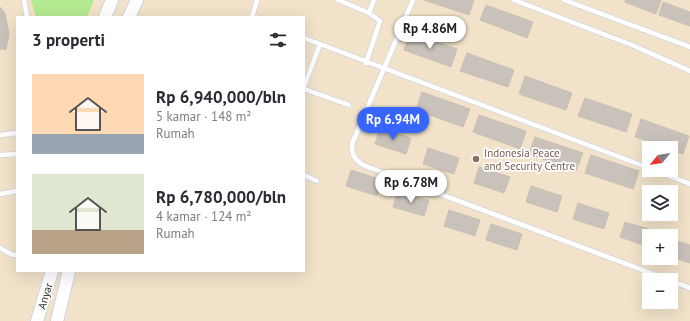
<!DOCTYPE html>
<html lang="id">
<meta charset="utf-8">
<style>
:root{--surface:#fff;--page:#f2f2f3;--text:#2b2b33;--muted:#7c7c81;--accent:#3765ff}
body{margin:0;font-family:"PT Sans",sans-serif;background:var(--page);color:var(--text);height:100vh;display:flex;flex-direction:column;font-size:15px;white-space:nowrap}
*{box-sizing:border-box;margin:0}
p{font-size:13px;color:var(--muted)}
.icon{flex:none;width:22px;height:22px;fill:none;stroke:currentColor;stroke-width:2;stroke-linecap:round;stroke-linejoin:round}
.map{position:relative;flex:1;overflow:hidden}
.details{position:absolute;left:16px;top:16px;width:289px;height:256px;display:flex;flex-direction:column;background:var(--surface);border-radius:0px;box-shadow:0 4px 16px #0002}
.details>*{flex:none}
.needle{width:26px;rotate:240deg}
.controls{position:absolute;left:642px;top:141px;display:grid;gap:8px}
.controls a{display:grid;place-items:center;width:36px;height:36px;border-radius:0px;background:var(--surface);box-shadow:0 4px 16px #0002;font-size:20px}
.price{position:absolute;translate:-50% -34px;padding:0 9px;border-radius:14px;background:#fff;color:#222;font-size:13px;line-height:26px;filter:drop-shadow(0 1px 2px #0008)}
.price::after{content:'';position:absolute;left:50%;top:24px;width:12px;height:9px;margin-left:-6px;background:inherit;clip-path:polygon(0 0,100% 0,50% 100%)}
.price.active{background:var(--accent);color:#fff}
ul{padding:0;list-style:none}
li{display:flex;align-items:center;gap:12px;height:100px;padding:0 16px}
li span{display:grid;place-items:center;flex:none;width:112px;height:80px;border-radius:0px;color:#555}
li>.icon{margin-inline-start:auto}
span .icon{width:48px;height:48px;fill:#fffc;stroke-width:1}
li b{font-size:17px}
h2{display:flex;justify-content:space-between;align-items:center;height:48px;padding:0 16px;font-size:17px}
.map>svg:first-child{display:block}
.education{fill:#f1e2c9;fill-rule:evenodd}
.green{fill:#b4ea92}
.building{fill:#c9c2bb;stroke:#cac1b5}
.lines{fill:none;stroke-linecap:round;stroke-linejoin:round}
.service-casing{stroke:#d0d5e5;stroke-width:6}
.tertiary-casing{stroke:#d0d5e5;stroke-width:14}
.service{stroke:#fff;stroke-width:4.5}
.tertiary{stroke:#fff;stroke-width:12}
.education-dot{fill:#8d6e63;stroke:#fff;stroke-width:1.5}
.labels{text-anchor:middle;stroke-width:3.5;stroke-linejoin:round;paint-order:stroke}
.education-label{font-size:11px;fill:#785e54;stroke:#fff;text-anchor:start}
.street-label{font-size:11px;fill:#2b2b2b;stroke:#fff}
</style>
<div class="map">
<svg width="690" height="321" viewBox="0 0 690 321">
<rect width="100%" height="100%" fill="#eee5db"/>
<path class="education" d="M0,0H690V321H0ZM17,17H304V271H17ZM649,148H671V170H649ZM649,192H671V214H649ZM649,236H671V258H649ZM649,280H671V302H649Z"/>
<path class="green" d="M31,0H94L87,17H36Z"/>
<g class="building">
<path d="M424,0H474L469,15Z"/>
<path d="M625,0H661L656,14L625,2Z"/>
<path d="M663,2L690,12V26L659,15Z"/>
<path d="M486,5L533,22L527,38L480,20Z"/>
<path d="M0,7L5,13L9,34L6,50L0,49Z"/>
<path d="M410,32L457,49L451,67L404,50Z"/>
<path d="M467,53L514,70L508,87L460,71Z"/>
<path d="M525,76L572,93L566,110L519,94Z"/>
<path d="M422,92L470,109L463,127L416,110Z"/>
<path d="M585,98L632,114L626,132L578,116Z"/>
<path d="M479,115L526,131L520,149L473,132Z"/>
<path d="M641,119L689,136L683,154L671,150V148L635,137Z"/>
<path d="M380,128L411,138L406,154L375,144Z"/>
<path d="M535,137L583,153L576,171L529,154Z"/>
<path d="M428,148L459,158L454,174L423,164Z"/>
<path d="M591,155L639,171L633,189L585,173Z"/>
<path d="M479,167L510,177L504,193L474,183Z"/>
<path d="M351,170L382,180L377,196L346,186Z"/>
<path d="M531,186L562,196L557,212L526,202Z"/>
<path d="M398,191L429,201L424,216L393,207Z"/>
<path d="M578,203L609,213L604,229L573,219Z"/>
<path d="M449,210L480,220L475,236L444,226Z"/>
<path d="M625,222L656,231L654,236H649V247L620,237Z"/>
<path d="M491,224L522,234L517,250L486,240Z"/>
<path d="M671,239L690,245V263L671,257Z"/>
</g>
<g class="lines">
<defs>
<g id="service">
<path d="M24,0L27,17"/>
<path d="M338,0L369,13L380,21L366,63"/>
<path d="M413,0L352,144C352,155 354,159 363,165L669,280"/>
<path d="M514,0L632,45L690,71"/>
<path d="M564,0L690,47"/>
<path d="M369,13L374,0"/>
<path d="M252,17L257,0"/>
<path d="M304,38L649,168"/>
<path d="M304,87L320,44"/>
<path d="M304,89L349,105"/>
<path d="M0,135L17,133"/>
<path d="M0,155L17,154"/>
<path d="M654,170L690,184"/>
<path d="M304,175L317,181"/>
<path d="M0,194L17,191"/>
<path d="M0,248L13,255H17"/>
<path d="M671,281L690,288"/>
</g>
<g id="tertiary">
<path d="M105,17L112,0"/>
<path d="M129,17L137,0"/>
<path d="M37,321L52,271"/>
<path d="M57,321L69,271"/>
</g>
</defs>
<use href="#service" class="service-casing"/>
<use href="#tertiary" class="tertiary-casing"/>
<use href="#service" class="service"/>
<use href="#tertiary" class="tertiary"/>
</g>
<circle class="education-dot" cx="476" cy="159" r="4"/>
<g class="labels">
<g class="education-label">
<text x="484" y="157">Indonesia Peace<tspan x="484" dy="13">and Security Centre</tspan></text>
</g>
<g class="street-label">
<text transform="translate(45 296) rotate(-73)" y="4">Anyar</text>
</g>
</g>
</svg>
<div class="controls">
<a><svg class="needle" viewBox="-14 -14 28 28"><path d="M0-13l5 13h-10z" fill="#e53935"/><path d="M0 13l5-13h-10z" fill="#7c7c81"/></svg></a>
<a><svg class="icon" aria-label="layers" viewBox="0 0 24 24"><path d="M12 4l9 5-9 5-9-5zM3 14l9 5 9-5"/></svg></a>
<a>+</a>
<a>−</a>
</div>
<b class="price" style="left:430px;top:50px">Rp 4.86M</b>
<b class="price active" style="left:393px;top:141px">Rp 6.94M</b>
<b class="price" style="left:411px;top:204px">Rp 6.78M</b>
<section class="details">
<h2>3 properti<svg class="icon" aria-label="filters" viewBox="0 0 24 24"><path d="M4 7h16M4 17h16"/><circle cx="9" cy="7" r="2"/><circle cx="15" cy="17" r="2"/></svg></h2>
<ul>
<li><span style="background:linear-gradient(#ffd9b3 75%,#9aa5b1 0)"><svg class="icon" aria-label="home" viewBox="0 0 24 24"><path d="M3 11l9-7 9 7M6 9v11h12V9"/></svg></span><div><b>Rp 6,940,000/bln</b><p>5 kamar · 148 m²</p><p>Rumah</p></div></li>
<li><span style="background:linear-gradient(#dfe7d0 70%,#b9a48a 0)"><svg class="icon" aria-label="home" viewBox="0 0 24 24"><path d="M3 11l9-7 9 7M6 9v11h12V9"/></svg></span><div><b>Rp 6,780,000/bln</b><p>4 kamar · 124 m²</p><p>Rumah</p></div></li>
</ul>
</section>
</div>
